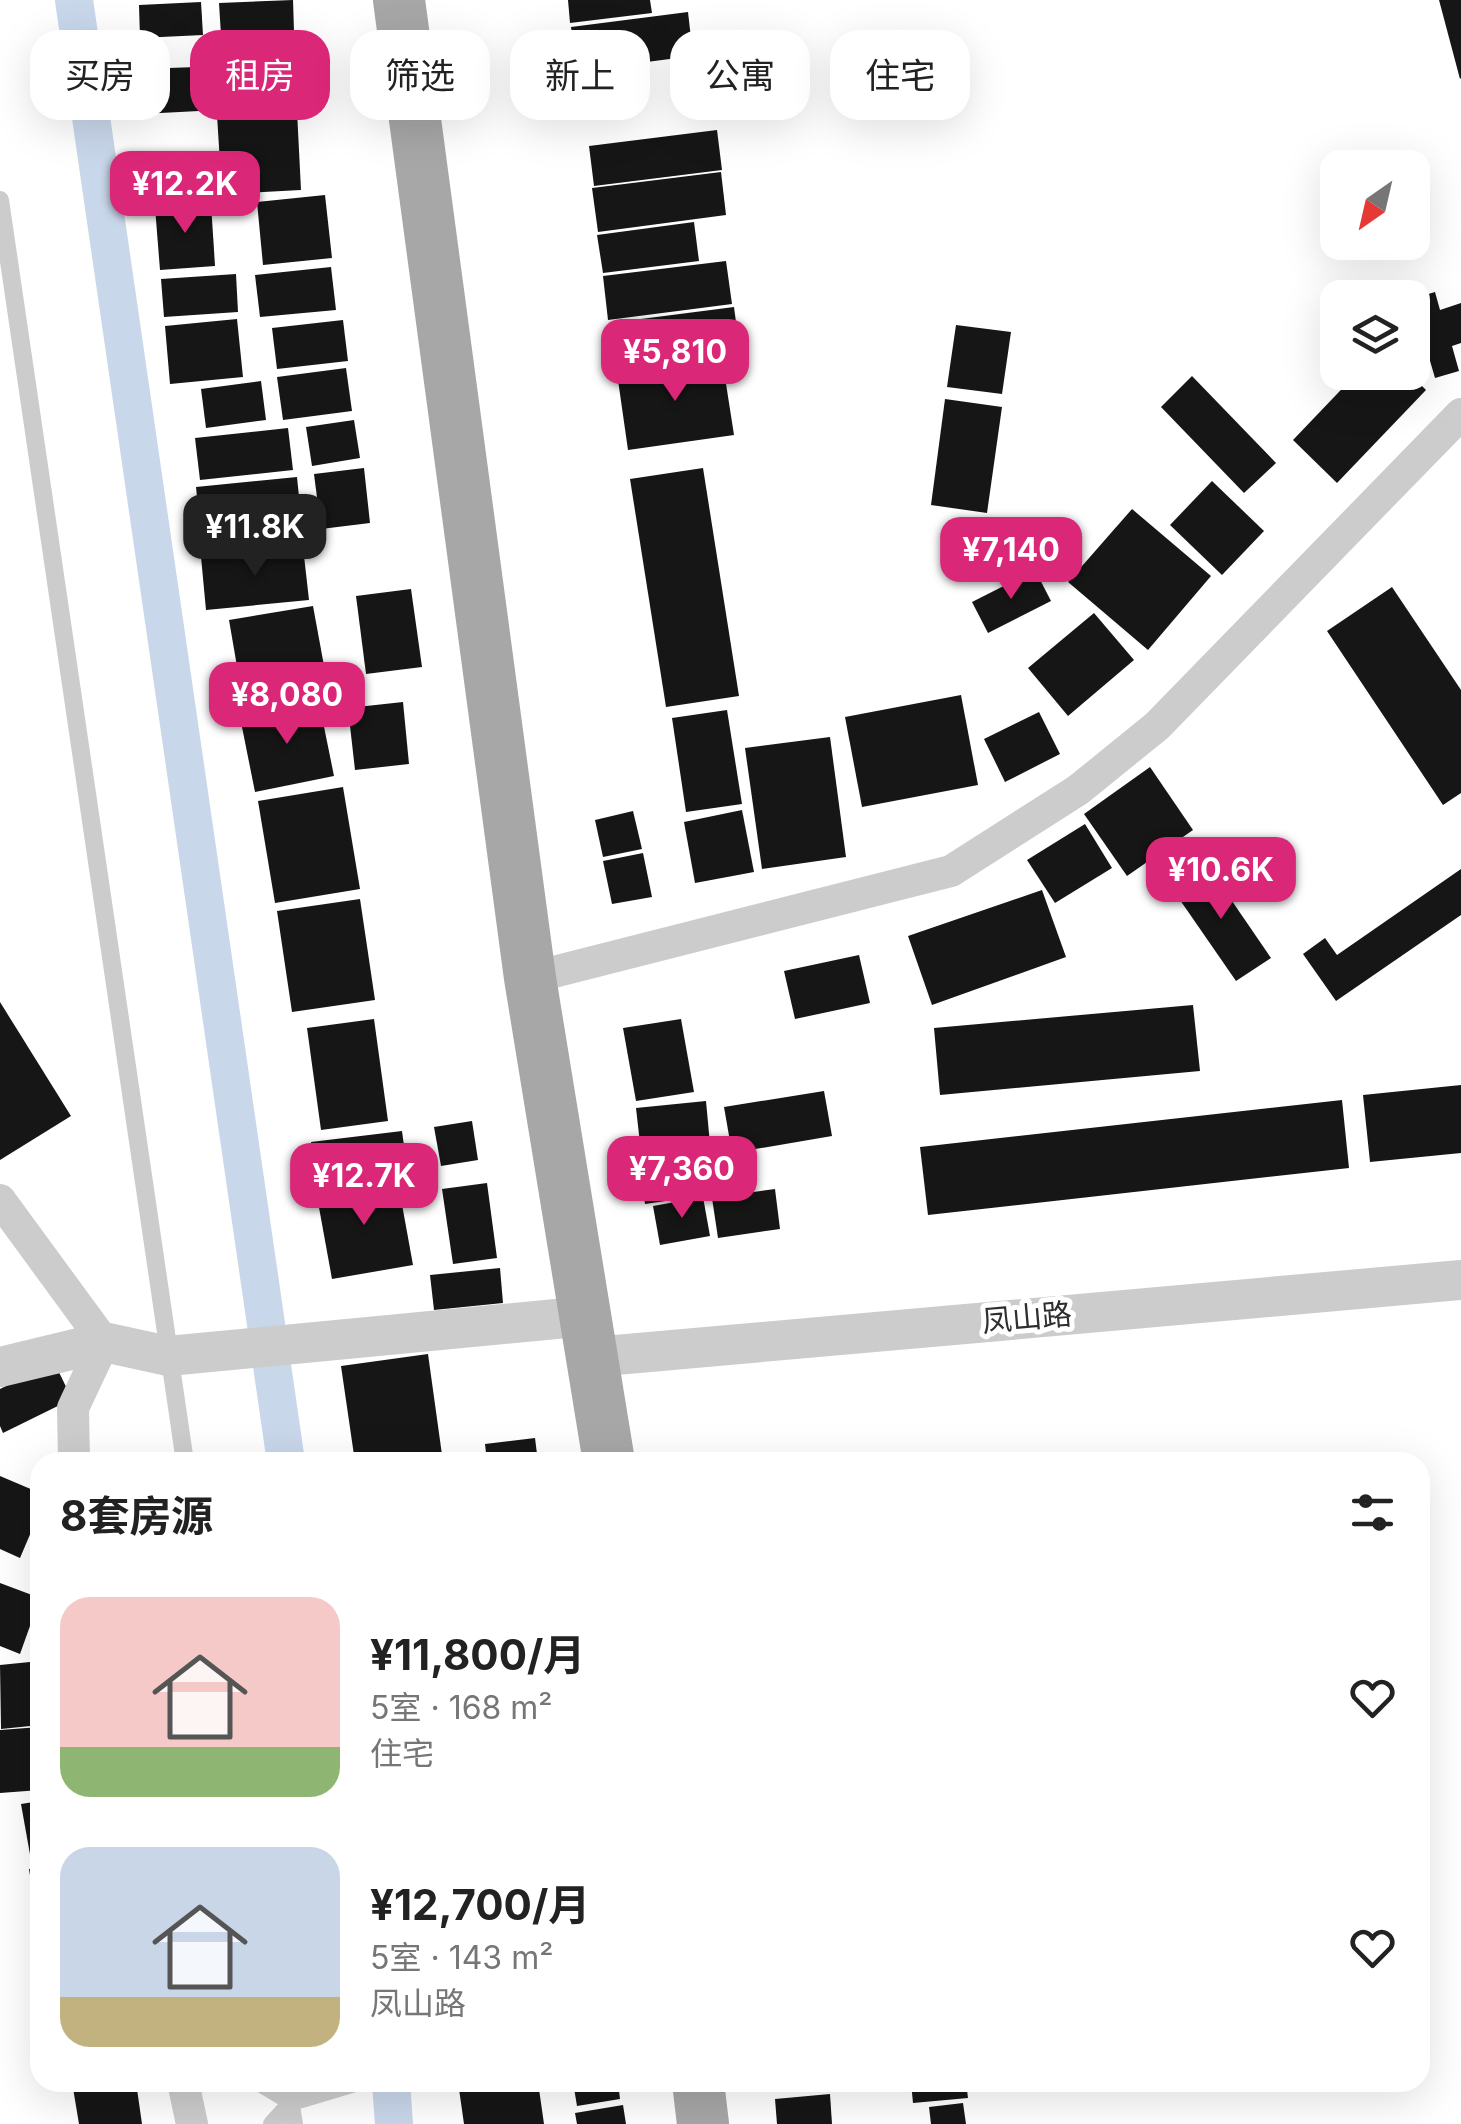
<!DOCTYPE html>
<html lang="zh">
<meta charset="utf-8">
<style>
:root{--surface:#fff;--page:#f2f2f2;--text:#222;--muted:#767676;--accent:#db2777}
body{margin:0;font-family:Inter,"Noto Sans SC",sans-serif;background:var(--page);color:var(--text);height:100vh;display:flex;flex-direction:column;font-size:38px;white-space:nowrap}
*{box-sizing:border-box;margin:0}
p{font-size:32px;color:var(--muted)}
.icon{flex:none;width:55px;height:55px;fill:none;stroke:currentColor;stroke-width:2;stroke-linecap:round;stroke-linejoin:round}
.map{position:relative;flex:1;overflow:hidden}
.panel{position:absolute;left:30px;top:1452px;width:1400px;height:640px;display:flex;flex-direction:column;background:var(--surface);border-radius:30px;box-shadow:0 10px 40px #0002}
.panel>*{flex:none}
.guide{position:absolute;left:30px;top:30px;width:1402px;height:90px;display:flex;gap:20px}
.needle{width:65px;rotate:214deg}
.buttons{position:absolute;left:1320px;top:150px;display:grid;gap:20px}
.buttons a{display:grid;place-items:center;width:110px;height:110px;border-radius:20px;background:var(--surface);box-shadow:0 10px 40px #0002;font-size:50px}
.price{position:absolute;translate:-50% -85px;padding:0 22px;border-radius:20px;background:var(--accent);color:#fff;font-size:32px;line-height:65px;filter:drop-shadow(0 2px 5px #0008)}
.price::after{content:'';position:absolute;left:50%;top:60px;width:30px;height:22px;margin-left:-15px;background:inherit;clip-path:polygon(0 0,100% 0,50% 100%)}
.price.active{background:#222;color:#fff}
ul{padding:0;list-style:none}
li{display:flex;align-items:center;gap:30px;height:250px;padding:0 30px}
li span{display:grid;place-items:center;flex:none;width:280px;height:200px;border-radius:30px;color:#555}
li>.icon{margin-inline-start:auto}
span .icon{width:120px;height:120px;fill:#fffc;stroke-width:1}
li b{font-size:42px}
h2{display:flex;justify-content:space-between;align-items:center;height:120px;padding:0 30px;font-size:42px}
.chip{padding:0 35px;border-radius:30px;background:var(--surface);box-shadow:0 10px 40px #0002;font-size:35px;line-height:90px}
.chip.active{background:var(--accent);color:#fff}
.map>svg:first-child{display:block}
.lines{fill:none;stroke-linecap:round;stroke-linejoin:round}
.canal{stroke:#c9d7eb;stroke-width:38}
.building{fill:#161616}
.service{stroke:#ccc;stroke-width:18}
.minor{stroke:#ccc;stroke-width:32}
.tertiary{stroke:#ccc;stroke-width:40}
.primary{stroke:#a7a7a7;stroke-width:52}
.labels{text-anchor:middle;stroke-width:10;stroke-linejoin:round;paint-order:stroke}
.street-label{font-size:30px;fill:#2f2f2f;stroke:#fff}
</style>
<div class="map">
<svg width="1461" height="2124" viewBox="0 0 1461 2124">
<rect width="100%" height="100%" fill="#fff"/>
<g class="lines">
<g class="canal">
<path d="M74,0L286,1462"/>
<path d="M391,2082L394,2124"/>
</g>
</g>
<g class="building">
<path d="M293,0L294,32L221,35L219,3Z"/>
<path d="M568,0H650L652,13L570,23Z"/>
<path d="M1439,0H1461V78L1460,79Z"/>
<path d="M201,2L203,35L140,38L139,5Z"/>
<path d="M688,12L693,56L577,71L571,27Z"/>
<path d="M288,43L289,109L205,110V44Z"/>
<path d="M197,67L199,111L141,114L140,69Z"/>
<path d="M297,111L301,190L222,194L217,115Z"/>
<path d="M717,130L722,170L594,186L589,146Z"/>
<path d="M721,172L726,215L598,232L592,188Z"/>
<path d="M325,195L332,258L263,265L257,202Z"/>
<path d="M211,203L215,266L160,270L155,207Z"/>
<path d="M694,222L699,261L603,273L597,235Z"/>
<path d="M726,261L732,304L608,320L603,276Z"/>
<path d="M331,267L336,310L260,317L255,275Z"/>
<path d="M236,274L238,312L164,317L161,279Z"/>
<path d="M1435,292L1440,310L1461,303V343L1452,346L1459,371L1435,378L1412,299Z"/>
<path d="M734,307L740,353L616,369L610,323Z"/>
<path d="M237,319L243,377L170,384L165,326Z"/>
<path d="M343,320L348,361L277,369L272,328Z"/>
<path d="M956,325L1011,332L1002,394L947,387Z"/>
<path d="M722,358L734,435L628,450L617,373Z"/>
<path d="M346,368L352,411L283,420L277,377Z"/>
<path d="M1358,372H1408L1426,390L1337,483L1293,440Z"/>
<path d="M1192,376L1276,463L1244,493L1161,407Z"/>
<path d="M261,381L266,420L206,428L201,389Z"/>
<path d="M945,399L1002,407L987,513L931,505Z"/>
<path d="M354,420L360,458L312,466L306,427Z"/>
<path d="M288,428L293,470L200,480L195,438Z"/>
<path d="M364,468L370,523L321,529L314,474Z"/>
<path d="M703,468L739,696L666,707L630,479Z"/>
<path d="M297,477L303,536L202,546L196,487Z"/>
<path d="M1212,481L1264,531L1222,575L1170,525Z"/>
<path d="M1132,509L1211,576L1148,650L1068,582Z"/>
<path d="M303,547L309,600L206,610L201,557Z"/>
<path d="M1035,570L1051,601L988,633L972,602Z"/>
<path d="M1392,587L1461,690V793L1443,805L1327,631Z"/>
<path d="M411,589L422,667L366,674L356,596Z"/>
<path d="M313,606L329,693L244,707L229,620Z"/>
<path d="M1094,613L1134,660L1068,716L1028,668Z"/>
<path d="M961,695L978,785L862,807L845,717Z"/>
<path d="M319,702L334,776L255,792L240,717Z"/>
<path d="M403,702L409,764L355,770L348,708Z"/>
<path d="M727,710L742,804L686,812L672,718Z"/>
<path d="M1039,712L1060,754L1005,782L984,739Z"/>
<path d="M830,737L846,857L762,869L745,748Z"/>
<path d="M1150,767L1193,830L1127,876L1084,814Z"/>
<path d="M343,787L360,889L275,903L258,801Z"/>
<path d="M742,810L754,872L695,883L684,822Z"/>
<path d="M633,811L642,849L603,857L595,820Z"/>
<path d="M1085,824L1112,868L1055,903L1027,860Z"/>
<path d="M643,853L652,897L612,904L603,861Z"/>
<path d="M1206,863L1271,958L1236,981L1171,887Z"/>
<path d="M1461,869V915L1336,1001L1303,954L1325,938L1337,955Z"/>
<path d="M1042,890L1066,957L932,1005L908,936Z"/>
<path d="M360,899L375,1000L292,1012L277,911Z"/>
<path d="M859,955L870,1003L795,1019L784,971Z"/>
<path d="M0,1002L71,1116L0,1160Z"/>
<path d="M1193,1005L1200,1071L940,1095L934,1028Z"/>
<path d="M374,1019L388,1121L321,1130L307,1028Z"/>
<path d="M681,1019L694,1092L636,1101L623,1028Z"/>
<path d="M1461,1085V1153L1370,1162L1363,1095Z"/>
<path d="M824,1091L832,1136L732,1153L724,1107Z"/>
<path d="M1342,1100L1349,1168L928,1215L920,1147Z"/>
<path d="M706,1101L711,1155L642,1161L636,1108Z"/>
<path d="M472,1121L478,1160L441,1166L434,1127Z"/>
<path d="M402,1131L407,1168L315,1178L311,1142Z"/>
<path d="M715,1157L720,1193L645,1204L640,1168Z"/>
<path d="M397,1177L413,1265L332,1279L316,1191Z"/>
<path d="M487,1183L497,1258L453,1264L442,1189Z"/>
<path d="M775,1189L780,1229L718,1238L712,1198Z"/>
<path d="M703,1197L710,1236L660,1245L653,1206Z"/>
<path d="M500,1268L503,1303L434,1310L430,1275Z"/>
<path d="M428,1354L443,1462H355L341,1366Z"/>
<path d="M54,1362L72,1399L3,1433L0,1426V1389Z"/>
<path d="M535,1438L538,1462H487L485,1444Z"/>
<path d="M0,1476L40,1493V1511L20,1558L0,1549Z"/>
<path d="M0,1583L40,1598L20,1654L0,1646Z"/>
<path d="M40,1661V1725L1,1729L0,1665Z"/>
<path d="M40,1727V1790L0,1793V1730Z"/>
<path d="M40,1801V1859L31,1860L21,1804Z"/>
<path d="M40,1868V1928H38L29,1869Z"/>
<path d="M72,2082H136L142,2124H79Z"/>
<path d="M458,2082H538L544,2124H464Z"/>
<path d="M573,2082H618L620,2099L577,2106Z"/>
<path d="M779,2082H830V2087L780,2091Z"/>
<path d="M911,2082H966L968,2098L913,2103Z"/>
<path d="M830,2094L832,2124H777L775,2099Z"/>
<path d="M963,2103L966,2124H931L929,2107Z"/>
<path d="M623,2105L626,2124H577L575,2113Z"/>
</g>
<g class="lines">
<g class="service">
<path d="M0,200L185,1462"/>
<path d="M258,2082L292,2102"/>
<path d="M287,2082L294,2124"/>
<path d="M272,2124L292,2102L359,2082"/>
</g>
<g class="minor">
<path d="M530,978L951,871L1078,790L1157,726L1461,414"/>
<path d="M0,1200L104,1342L73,1408L74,1462"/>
<path d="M183,2082L192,2124"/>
</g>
<g class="tertiary">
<path d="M593,1357L1461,1280"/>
<path d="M0,1367L104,1342L168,1356L587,1316"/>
</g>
<g class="primary">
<path d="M399,0L530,978L609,1462"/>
<path d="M698,2082L703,2124"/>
</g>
</g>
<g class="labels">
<g class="street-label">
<text transform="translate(1027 1318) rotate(-5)" y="10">凤山路</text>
</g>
</g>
</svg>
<div class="buttons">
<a><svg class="needle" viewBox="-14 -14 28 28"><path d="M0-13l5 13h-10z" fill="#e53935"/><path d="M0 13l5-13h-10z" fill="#767676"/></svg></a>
<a><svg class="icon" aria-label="layers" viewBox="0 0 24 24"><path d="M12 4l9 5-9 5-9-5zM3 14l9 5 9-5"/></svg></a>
</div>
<b class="price" style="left:185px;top:236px">¥12.2K</b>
<b class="price" style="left:675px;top:404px">¥5,810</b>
<b class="price active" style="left:255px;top:579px">¥11.8K</b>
<b class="price" style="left:1011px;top:602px">¥7,140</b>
<b class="price" style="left:287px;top:747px">¥8,080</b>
<b class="price" style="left:1221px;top:922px">¥10.6K</b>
<b class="price" style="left:682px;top:1221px">¥7,360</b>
<b class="price" style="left:364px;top:1228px">¥12.7K</b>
<div class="guide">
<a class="chip">买房</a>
<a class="chip active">租房</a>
<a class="chip">筛选</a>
<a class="chip">新上</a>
<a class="chip">公寓</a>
<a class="chip">住宅</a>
</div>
<section class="panel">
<h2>8套房源<svg class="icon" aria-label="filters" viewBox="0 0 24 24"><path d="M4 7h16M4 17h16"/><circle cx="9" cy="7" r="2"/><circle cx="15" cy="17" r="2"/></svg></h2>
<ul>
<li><span style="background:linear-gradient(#f6c9c9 75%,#8fb573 0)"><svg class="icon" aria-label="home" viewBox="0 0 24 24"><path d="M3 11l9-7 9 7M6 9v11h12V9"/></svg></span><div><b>¥11,800/月</b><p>5室 · 168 m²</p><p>住宅</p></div><svg class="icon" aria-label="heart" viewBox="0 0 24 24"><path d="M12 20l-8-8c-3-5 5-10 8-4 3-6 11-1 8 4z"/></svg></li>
<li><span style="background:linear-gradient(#c9d6e8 75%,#c2b280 0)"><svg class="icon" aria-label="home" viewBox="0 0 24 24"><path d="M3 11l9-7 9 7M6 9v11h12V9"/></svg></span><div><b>¥12,700/月</b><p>5室 · 143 m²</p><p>凤山路</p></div><svg class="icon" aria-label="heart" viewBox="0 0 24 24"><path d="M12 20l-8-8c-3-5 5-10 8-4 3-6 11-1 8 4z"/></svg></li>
</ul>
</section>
</div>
